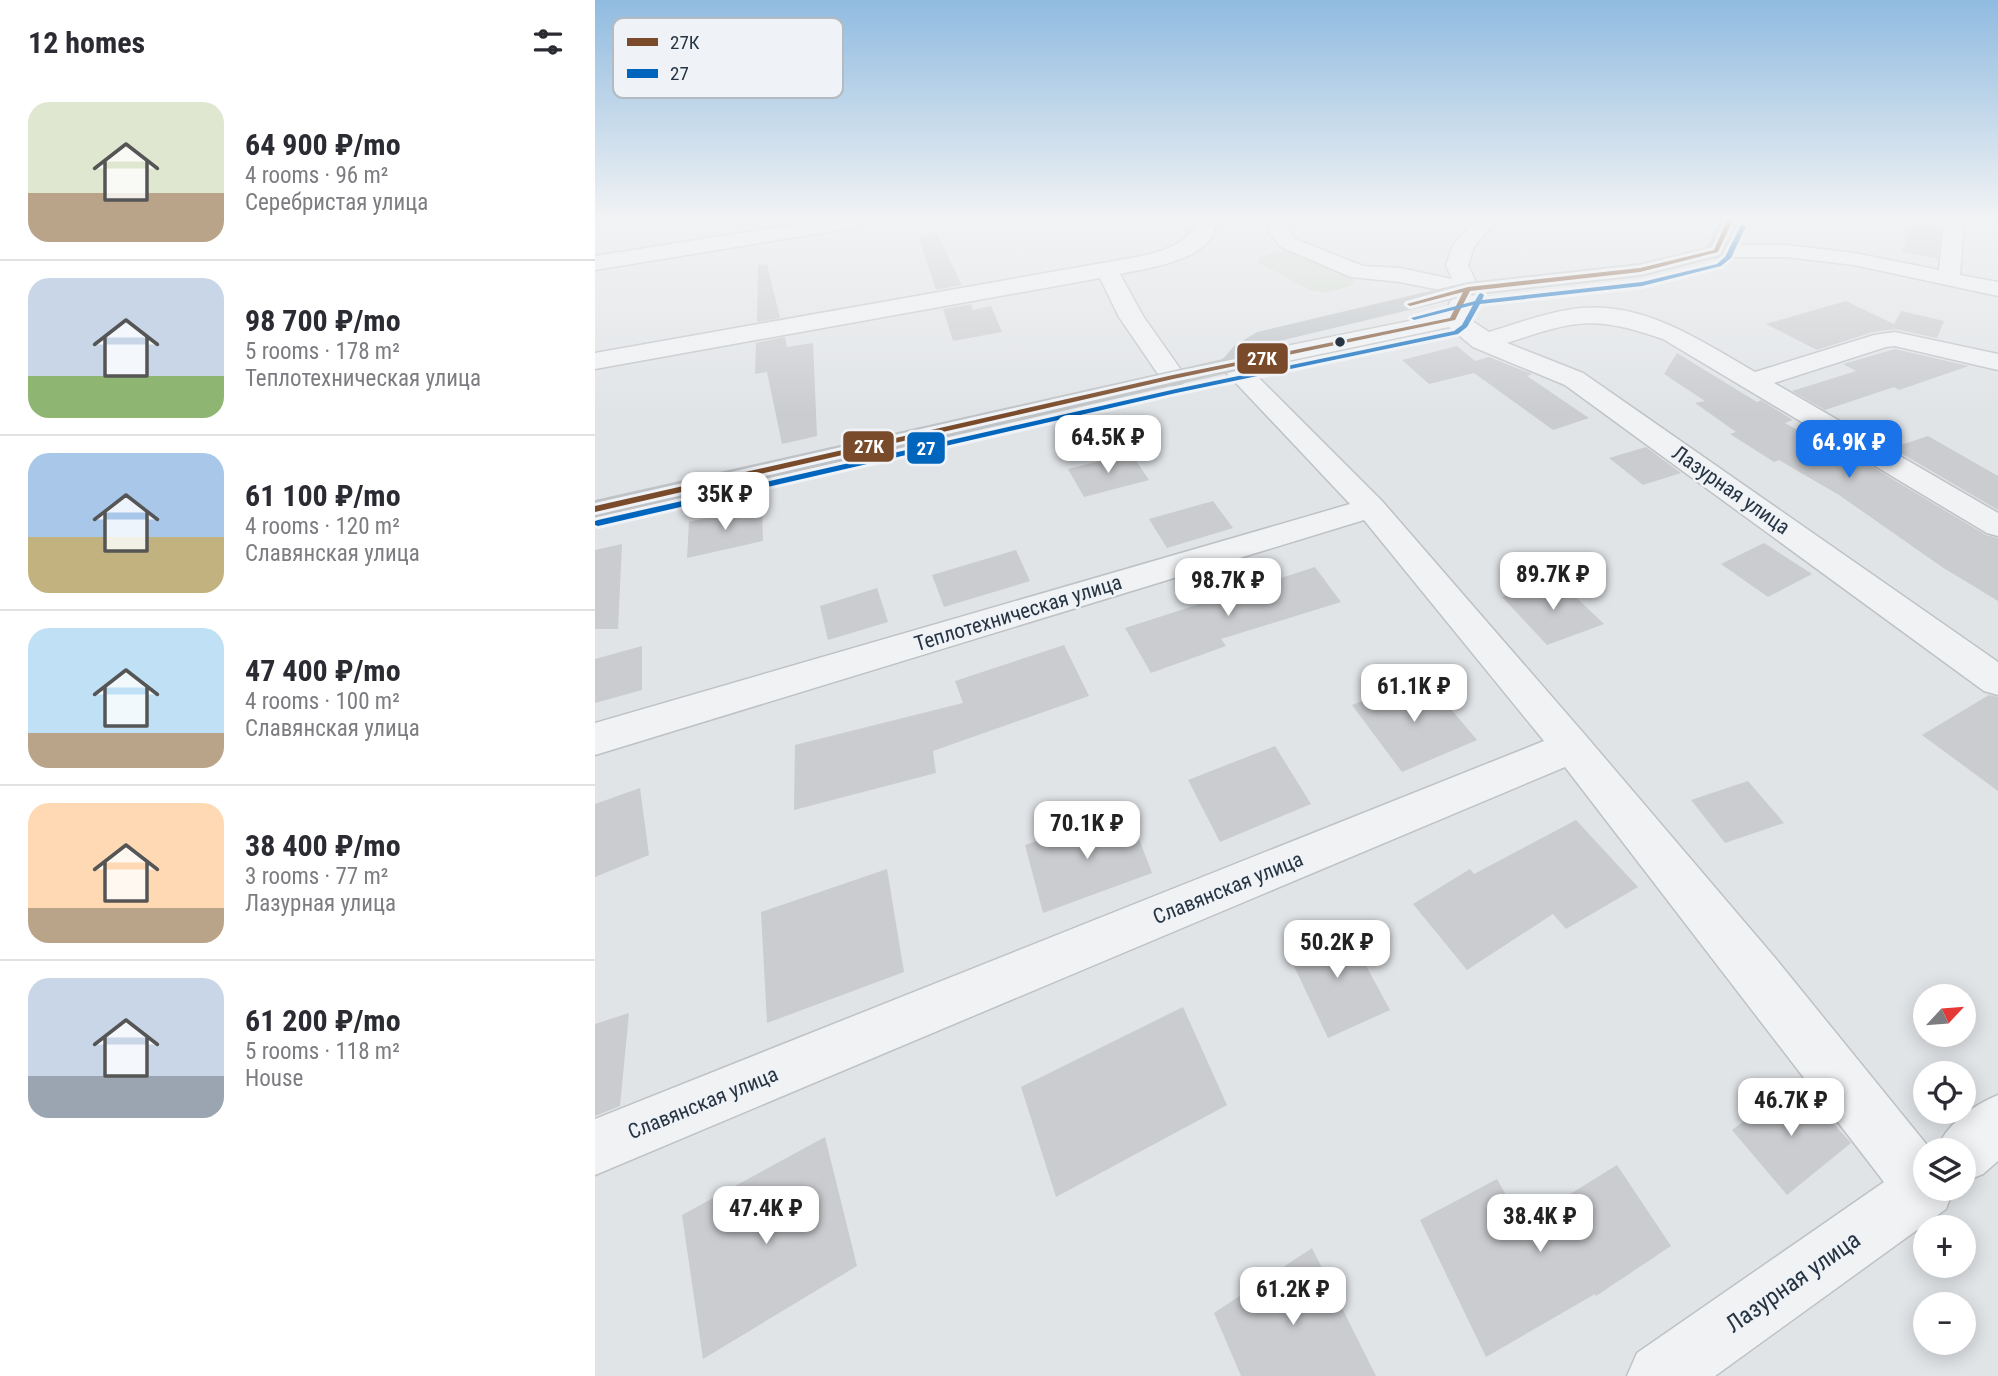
<!DOCTYPE html>
<meta charset="utf-8">
<style>
:root{--surface:#fff;--page:#f7f7f7;--text:#2b2b33;--muted:#7c7c81;--line:#e1e1e2;--accent:#1a73e8}
body{margin:0;font-family:"Roboto Condensed",sans-serif;background:var(--page);color:var(--text);height:100vh;display:flex;flex-direction:column;font-size:26px;white-space:nowrap}
*{box-sizing:border-box;margin:0}
p{font-size:23px;color:var(--muted)}
.icon{flex:none;width:38px;height:38px;fill:none;stroke:currentColor;stroke-width:2;stroke-linecap:round;stroke-linejoin:round}
.map{position:relative;flex:1;overflow:hidden}
.side{display:flex;flex-direction:column;background:var(--surface);width:595px}
.side>*{flex:none}
.needle{width:46px;rotate:64deg}
.tools{position:absolute;left:1318px;top:984px;display:grid;gap:14px}
.tools a{display:grid;place-items:center;width:63px;height:63px;border-radius:50%;background:var(--surface);box-shadow:0 4px 18px #0003;font-size:35px}
.price{position:absolute;translate:-50% -60px;padding:0 16px;border-radius:14px;background:#fff;color:#222;font-size:23px;line-height:46px;filter:drop-shadow(0 2px 4px #0008)}
.price::after{content:'';position:absolute;left:50%;top:42px;width:21px;height:16px;margin-left:-10px;background:inherit;clip-path:polygon(0 0,100% 0,50% 100%)}
.price.selected{background:var(--accent);color:#fff}
ul{padding:0;list-style:none}
li{display:flex;align-items:center;gap:21px;height:175px;padding:0 28px}
li+li{border-top:2px solid var(--line)}
li span{display:grid;place-items:center;flex:none;width:196px;height:140px;border-radius:21px;color:#555}
li>.icon{margin-inline-start:auto}
span .icon{width:84px;height:84px;fill:#fffc;stroke-width:1}
li b{font-size:30px}
h2{display:flex;justify-content:space-between;align-items:center;height:84px;padding:0 28px;font-size:30px}
main{display:flex;flex:1;min-height:0}
.map>svg:first-child{display:block}
.green{fill:#d3dbd1}
.building{fill:#cacccf}
.lines{fill:none;stroke-linecap:round;stroke-linejoin:round}
.street-casing{stroke:#bfc2c5;stroke-width:3}
.street{fill:#f1f2f3;fill-rule:evenodd}
.secondary{fill:#bfc3c6;fill-rule:evenodd}
.bus-1-casing{stroke:#eff3f7;stroke-width:6}
.bus-2-casing{stroke:#eff3f7;stroke-width:6}
.bus-1{fill:#7a4b2a;fill-rule:evenodd}
.bus-2{fill:#0065bd;fill-rule:evenodd}
.bus-dot{fill:#273442;stroke:#eff3f7;stroke-width:2.5}
.labels{text-anchor:middle;stroke-width:5;stroke-linejoin:round;paint-order:stroke}
.street-label{font-size:21px;fill:#273442;stroke:#eff3f7}
.near-street-label{font-size:24px;fill:#273442;stroke:#eff3f7}
.key{fill:#eff3f7;stroke:#b3bac1;stroke-width:2}
.key-label{font-size:19px;fill:#273442}
.line-badge{stroke:#eff3f7;stroke-width:2.5}
.badge-label{font-size:19px;text-anchor:middle;font-weight:bold;fill:#fff}
</style>
<main>
<section class="side">
<h2>12 homes<svg class="icon" aria-label="filters" viewBox="0 0 24 24"><path d="M4 7h16M4 17h16"/><circle cx="9" cy="7" r="2"/><circle cx="15" cy="17" r="2"/></svg></h2>
<ul>
<li><span style="background:linear-gradient(#dfe7d0 65%,#b9a48a 0)"><svg class="icon" aria-label="home" viewBox="0 0 24 24"><path d="M3 11l9-7 9 7M6 9v11h12V9"/></svg></span><div><b>64 900 ₽/mo</b><p>4 rooms · 96 m²</p><p>Серебристая улица</p></div></li>
<li><span style="background:linear-gradient(#c9d6e8 70%,#8fb573 0)"><svg class="icon" aria-label="home" viewBox="0 0 24 24"><path d="M3 11l9-7 9 7M6 9v11h12V9"/></svg></span><div><b>98 700 ₽/mo</b><p>5 rooms · 178 m²</p><p>Теплотехническая улица</p></div></li>
<li><span style="background:linear-gradient(#a9c7e8 60%,#c2b280 0)"><svg class="icon" aria-label="home" viewBox="0 0 24 24"><path d="M3 11l9-7 9 7M6 9v11h12V9"/></svg></span><div><b>61 100 ₽/mo</b><p>4 rooms · 120 m²</p><p>Славянская улица</p></div></li>
<li><span style="background:linear-gradient(#bfe0f5 75%,#b9a48a 0)"><svg class="icon" aria-label="home" viewBox="0 0 24 24"><path d="M3 11l9-7 9 7M6 9v11h12V9"/></svg></span><div><b>47 400 ₽/mo</b><p>4 rooms · 100 m²</p><p>Славянская улица</p></div></li>
<li><span style="background:linear-gradient(#ffd9b3 75%,#b9a48a 0)"><svg class="icon" aria-label="home" viewBox="0 0 24 24"><path d="M3 11l9-7 9 7M6 9v11h12V9"/></svg></span><div><b>38 400 ₽/mo</b><p>3 rooms · 77 m²</p><p>Лазурная улица</p></div></li>
<li><span style="background:linear-gradient(#c9d6e8 70%,#9aa5b1 0)"><svg class="icon" aria-label="home" viewBox="0 0 24 24"><path d="M3 11l9-7 9 7M6 9v11h12V9"/></svg></span><div><b>61 200 ₽/mo</b><p>5 rooms · 118 m²</p><p>House</p></div></li>
</ul>
</section>
<div class="map">
<svg width="1403" height="1376" viewBox="0 0 1403 1376">
<rect width="100%" height="100%" fill="#e1e4e7"/>
<path class="green" d="M687,250H702L759,278L758,285L730,293L715,290L664,263L663,258Z"/>
<g class="building">
<path d="M1318,220L1346,225L1343,259L1307,252Z"/>
<path d="M341,232L367,285L341,290L324,239Z"/>
<path d="M172,264L185,318L162,322L163,265Z"/>
<path d="M1251,301L1299,324L1306,311L1349,321L1342,338L1300,329L1278,332L1222,350L1171,324Z"/>
<path d="M376,304L378,310L396,306L407,332L358,341L348,309Z"/>
<path d="M190,337L192,347L218,343L222,436L187,444L172,372L160,374L161,343Z"/>
<path d="M862,346L880,361L894,357L937,374L932,376L994,418L958,430L879,373L834,384L807,360Z"/>
<path d="M1300,349L1374,366L1304,390L1299,387L1230,410L1197,391L1261,371L1248,364Z"/>
<path d="M1082,353L1162,402L1166,400L1198,420L1190,423L1257,461L1264,459L1391,535L1403,538V601L1347,567L1244,495L1184,460L1179,462L1135,434L1141,432L1100,403L1110,401L1069,374Z"/>
<path d="M1333,436L1403,476V510L1297,448Z"/>
<path d="M1051,447L1086,473L1048,485L1014,458Z"/>
<path d="M536,453L554,480L489,497L473,469Z"/>
<path d="M618,501L638,528L572,548L554,519Z"/>
<path d="M167,506L168,541L92,558L94,522Z"/>
<path d="M1169,543L1217,574L1173,597L1126,564Z"/>
<path d="M27,544L23,629H0V550Z"/>
<path d="M421,550L435,581L349,607L337,575Z"/>
<path d="M720,567L746,602L626,639L631,646L556,673L530,628Z"/>
<path d="M962,579L1009,624L952,645L907,597Z"/>
<path d="M282,588L293,622L233,640L225,606Z"/>
<path d="M469,645L494,696L338,751L341,773L199,810L200,745L368,703L360,681Z"/>
<path d="M47,646V690L0,703V659Z"/>
<path d="M829,677L882,740L807,772L757,705Z"/>
<path d="M1394,695L1403,697V791L1327,735Z"/>
<path d="M680,746L716,804L625,842L593,780Z"/>
<path d="M1153,781L1189,823L1130,843L1096,800Z"/>
<path d="M45,788L54,855L0,877V804Z"/>
<path d="M533,810L557,873L448,913L430,845Z"/>
<path d="M981,820L1043,887L971,929L958,914L872,970L818,904L875,869L879,874Z"/>
<path d="M292,869L309,972L172,1023L166,912Z"/>
<path d="M748,923L795,1010L733,1038L690,947Z"/>
<path d="M588,1007L632,1105L461,1197L426,1087Z"/>
<path d="M34,1013L25,1106L0,1116V1024Z"/>
<path d="M1201,1082L1256,1143L1192,1195L1137,1130Z"/>
<path d="M230,1137L262,1266L108,1359L87,1215Z"/>
<path d="M1022,1165L1076,1246L1001,1296L1000,1294L891,1357L825,1220L902,1179L927,1224Z"/>
<path d="M717,1248L781,1376H646L619,1313Z"/>
</g>
<g class="lines">
<defs>
<g id="street">
<path d="M229,220H278L268,226L0,270V256Z"/>
<path d="M603,220H623C620,227 619,235 614,241C594,263 553,268 525,274L548,316L591,377L587,383L578,385L569,383L565,377L524,317L505,278L0,369V353L547,256C571,250 593,244 603,220Z"/>
<path d="M673,220H693L695,233L700,239L768,266L805,268L857,279L851,265L858,245L881,220H902L879,247L873,265L884,289L879,294L881,297L871,317L894,332C924,323 955,311 987,308C1050,302 1108,342 1160,372L1279,335L1300,332L1403,354V370L1300,346L1291,347L1179,383L1403,513V536L1392,533L1068,339C998,315 981,320 912,343L988,373L1403,662V695L1389,691L970,385L878,347L854,327L655,369L787,501L991,736L1181,959L1336,1150H1330V1188H1359L1351,1209L1120,1376H1032L1042,1353L1289,1182L970,767L0,1175V1119L949,741L769,520L0,755V723L755,504L624,365L628,360L637,357L849,314L860,293L805,282L756,277L686,247L675,234Z"/>
<path d="M1349,220H1369L1365,275L1403,282V296L1259,265L1191,257H1121L1113,256L1110,251L1113,246L1121,245H1191L1259,253L1344,270Z"/>
<path d="M1403,1095V1161L1388,1174L1368,1182V1150H1341C1352,1124 1377,1106 1403,1095Z"/>
</g>
</defs>
<use href="#street" class="street-casing"/>
<use href="#street" class="street"/>
<path class="secondary" d="M1125,220H1145L1129,256L1045,277L873,296L680,342L657,356L646,370L0,518V500L628,359L639,346L662,332L873,282L1045,263L1112,247Z"/>
<defs>
<path id="bus-1" d="M1132,220H1138L1123,252L1045,272L875,291L860,320L578,379L0,512V506L578,375L855,318L868,292L815,306L812,304L873,287L1045,268L1119,250Z"/>
<path id="bus-2" d="M1146,225L1151,226L1136,258L1126,266L1047,286L885,304L872,327L863,334L581,393L3,526L0,525V521L3,520L581,389L859,331L867,325L878,305L819,320L816,318L880,301L884,294L886,293L889,295L887,300L1047,282L1122,264L1130,257Z"/>
</defs>
<use href="#bus-1" class="bus-1-casing"/>
<use href="#bus-2" class="bus-2-casing"/>
<use href="#bus-1" class="bus-1"/>
<use href="#bus-2" class="bus-2"/>
</g>
<linearGradient id="sky" x2="0" y2="1"><stop stop-color="#90bbe0"/><stop offset="0.53" stop-color="#f2f3f4"/><stop offset="1" stop-color="#f2f3f4" stop-opacity="0"/></linearGradient>
<rect width="1403" height="413" fill="url(#sky)"/>
<circle class="bus-dot" cx="745" cy="342" r="6"/>
<g class="labels">
<g class="street-label">
<text transform="translate(1136 490) rotate(35)" y="7">Лазурная улица</text>
<text transform="translate(423 613) rotate(-17)" y="7">Теплотехническая улица</text>
<text transform="translate(633 888) rotate(-22)" y="7">Славянская улица</text>
<text transform="translate(108 1103) rotate(-22)" y="7">Славянская улица</text>
</g>
<g class="near-street-label">
<text transform="translate(1198 1282) rotate(-35)" y="8">Лазурная улица</text>
</g>
</g>
<rect x="18" y="18" width="230" height="80" rx="10" class="key"/>
<rect x="32" y="38" width="31" height="8" fill="#7a4b2a"/>
<rect x="32" y="69" width="31" height="9" fill="#0065bd"/>
<g class="key-label">
<text x="75" y="49">27К</text>
<text x="75" y="80">27</text>
</g>
<g class="line-badge">
<rect x="641" y="342" width="53" height="33" rx="7" fill="#7a4b2a"/>
<rect x="247" y="430" width="53" height="33" rx="7" fill="#7a4b2a"/>
<rect x="311" y="431" width="40" height="34" rx="7" fill="#0065bd"/>
</g>
<g class="badge-label">
<text x="667" y="365">27К</text>
<text x="274" y="453">27К</text>
<text x="331" y="455">27</text>
</g>
</svg>
<div class="tools">
<a><svg class="needle" viewBox="-14 -14 28 28"><path d="M0-13l5 13h-10z" fill="#e53935"/><path d="M0 13l5-13h-10z" fill="#7c7c81"/></svg></a>
<a><svg class="icon" aria-label="locate" viewBox="0 0 24 24"><circle cx="12" cy="12" r="6"/><path d="M12 2v4M12 18v4M2 12h4M18 12h4"/></svg></a>
<a><svg class="icon" aria-label="layers" viewBox="0 0 24 24"><path d="M12 4l9 5-9 5-9-5zM3 14l9 5 9-5"/></svg></a>
<a>+</a>
<a>−</a>
</div>
<b class="price" style="left:513px;top:475px">64.5K ₽</b>
<b class="price selected" style="left:1254px;top:480px">64.9K ₽</b>
<b class="price" style="left:130px;top:532px">35K ₽</b>
<b class="price" style="left:958px;top:612px">89.7K ₽</b>
<b class="price" style="left:633px;top:618px">98.7K ₽</b>
<b class="price" style="left:819px;top:724px">61.1K ₽</b>
<b class="price" style="left:492px;top:861px">70.1K ₽</b>
<b class="price" style="left:742px;top:980px">50.2K ₽</b>
<b class="price" style="left:1196px;top:1138px">46.7K ₽</b>
<b class="price" style="left:171px;top:1246px">47.4K ₽</b>
<b class="price" style="left:945px;top:1254px">38.4K ₽</b>
<b class="price" style="left:698px;top:1327px">61.2K ₽</b>
</div>
</main>
